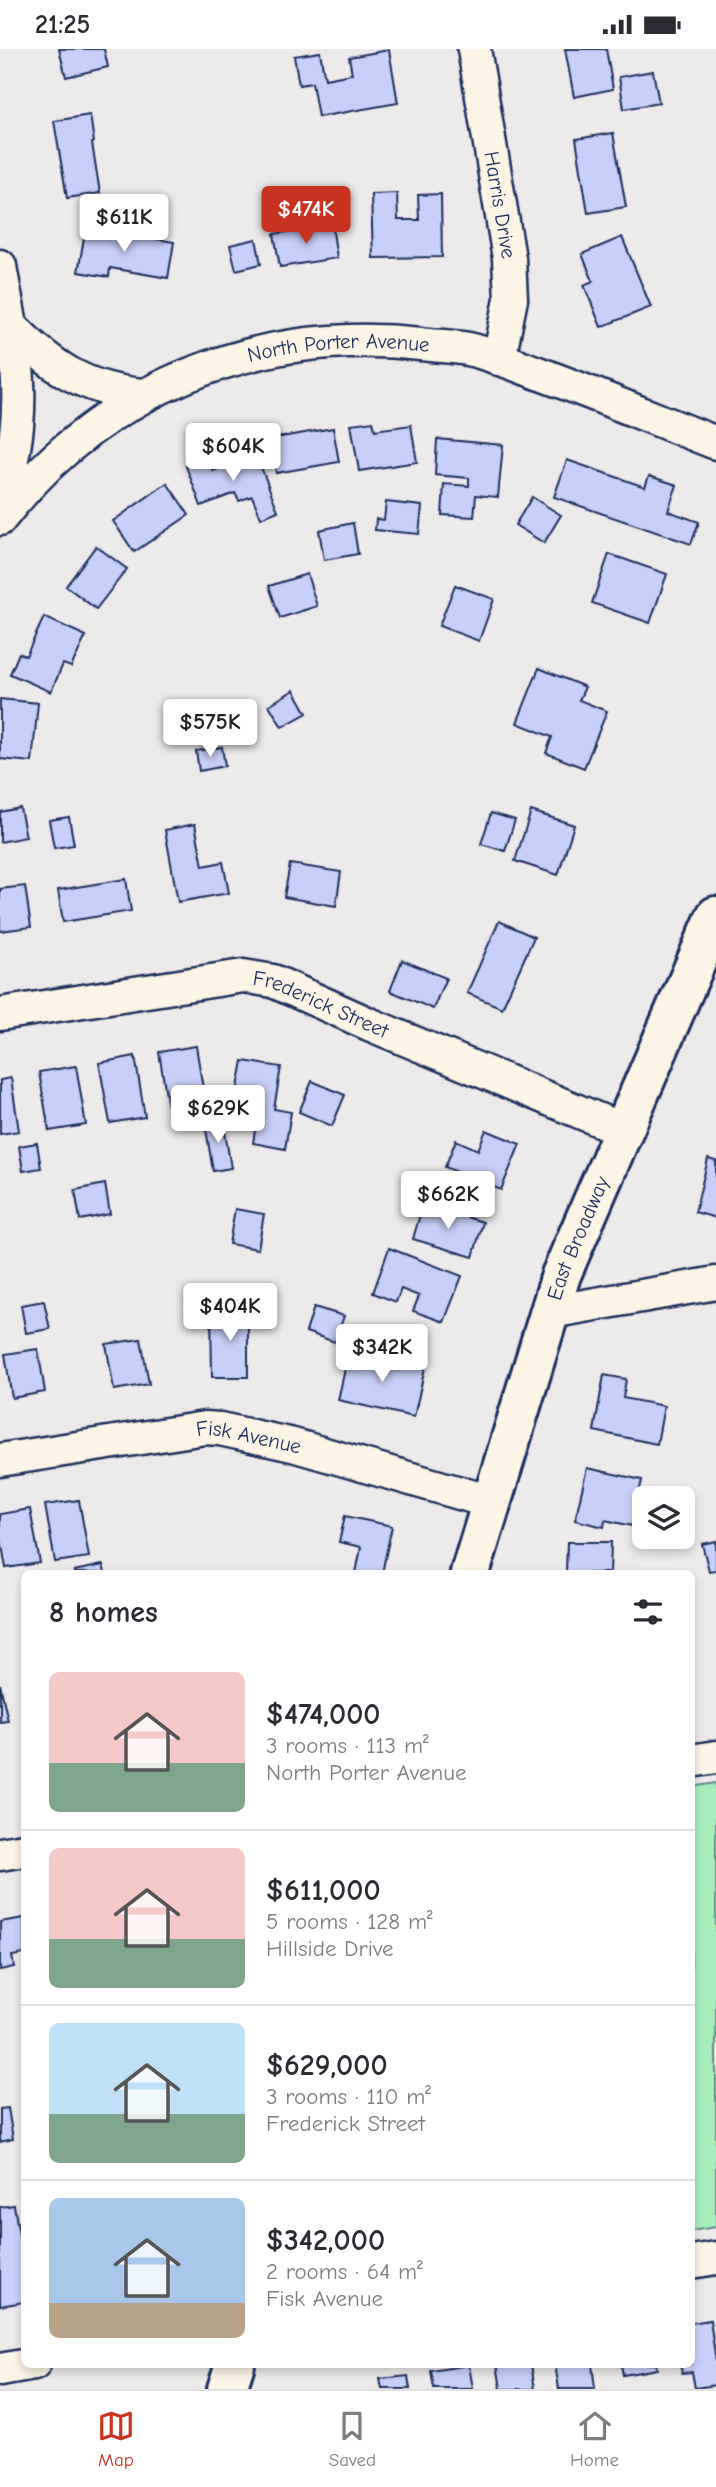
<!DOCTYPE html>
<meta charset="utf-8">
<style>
:root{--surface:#fff;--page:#f7f7f7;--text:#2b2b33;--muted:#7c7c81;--line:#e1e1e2;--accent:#c8321e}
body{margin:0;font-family:"Comic Neue",sans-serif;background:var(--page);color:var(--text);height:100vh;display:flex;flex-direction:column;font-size:26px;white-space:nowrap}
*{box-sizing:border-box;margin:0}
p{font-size:23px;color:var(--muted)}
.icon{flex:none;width:38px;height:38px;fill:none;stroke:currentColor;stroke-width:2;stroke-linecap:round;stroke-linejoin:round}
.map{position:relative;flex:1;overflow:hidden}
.panel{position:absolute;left:21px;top:1521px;width:674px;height:798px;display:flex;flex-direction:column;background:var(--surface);border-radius:10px;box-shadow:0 4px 10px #0003}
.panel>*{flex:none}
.tools{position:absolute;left:632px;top:1437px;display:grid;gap:14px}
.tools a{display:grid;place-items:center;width:63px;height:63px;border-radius:10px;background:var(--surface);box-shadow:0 4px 10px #0003;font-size:35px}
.price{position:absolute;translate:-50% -60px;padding:0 16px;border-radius:7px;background:#fff;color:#222;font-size:23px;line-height:46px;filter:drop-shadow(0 2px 4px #0008)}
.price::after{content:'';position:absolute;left:50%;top:42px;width:21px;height:16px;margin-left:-10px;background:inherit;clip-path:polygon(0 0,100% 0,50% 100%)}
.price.active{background:var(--accent);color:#fff}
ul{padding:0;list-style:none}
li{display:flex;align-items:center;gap:21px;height:175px;padding:0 28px}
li+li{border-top:2px solid var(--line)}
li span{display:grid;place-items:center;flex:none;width:196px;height:140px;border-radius:10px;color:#555}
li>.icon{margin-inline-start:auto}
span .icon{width:84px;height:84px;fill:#fffc;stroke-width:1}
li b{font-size:30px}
h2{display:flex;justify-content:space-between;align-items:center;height:84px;padding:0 28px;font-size:30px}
.status{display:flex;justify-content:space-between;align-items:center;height:49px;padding:0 35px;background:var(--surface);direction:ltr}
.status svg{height:19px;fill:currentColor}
.tabs{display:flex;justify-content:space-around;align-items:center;height:98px;border-top:2px solid var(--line);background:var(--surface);font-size:19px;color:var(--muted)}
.tabs a{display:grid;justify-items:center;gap:4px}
.tabs .active{color:var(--accent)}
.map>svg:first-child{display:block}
.green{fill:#a7eebb;stroke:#618e8c;stroke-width:2}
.building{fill:#c7d0f8;stroke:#1b2f5e;stroke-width:2}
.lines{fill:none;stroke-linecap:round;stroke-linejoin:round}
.minor-casing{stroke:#1b2f5e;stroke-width:37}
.major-casing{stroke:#1b2f5e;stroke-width:44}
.minor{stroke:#fcf5e5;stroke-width:32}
.major{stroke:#fcf5e5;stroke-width:38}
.labels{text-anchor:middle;stroke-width:7;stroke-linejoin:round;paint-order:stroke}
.street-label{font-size:21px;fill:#1b2f5e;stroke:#fcf5e5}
</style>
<div class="status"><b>21:25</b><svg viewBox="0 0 49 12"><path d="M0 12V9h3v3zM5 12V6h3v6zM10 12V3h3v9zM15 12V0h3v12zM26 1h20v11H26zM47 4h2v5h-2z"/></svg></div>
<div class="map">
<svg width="716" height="2340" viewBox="0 0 716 2340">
<rect width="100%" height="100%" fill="#eceaeb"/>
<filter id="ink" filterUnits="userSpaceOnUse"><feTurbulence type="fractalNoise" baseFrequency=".0143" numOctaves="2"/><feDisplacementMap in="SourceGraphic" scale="14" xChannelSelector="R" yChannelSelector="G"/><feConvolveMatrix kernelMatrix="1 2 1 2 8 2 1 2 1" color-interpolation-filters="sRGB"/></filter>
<g filter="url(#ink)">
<path class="green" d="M716,1734V2178L691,2182V1738Z"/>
<g class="building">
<path d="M59,0H104L108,18L66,28Z"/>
<path d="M565,0H606L613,40L574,48Z"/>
<path d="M389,1L398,54L318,68L312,34L299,36L294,7L320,3L325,30L352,25L349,8Z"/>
<path d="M653,22L659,54L624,60L619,28Z"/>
<path d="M90,66L94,93L92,94L100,144L67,149L54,72Z"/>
<path d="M613,84L626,158L588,164L576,90Z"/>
<path d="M397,144L398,171H419L418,146L441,145L442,208L373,209L371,145Z"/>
<path d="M332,176L337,209L280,218L274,185Z"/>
<path d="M86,178L174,193L168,229L110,219L109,228L78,223Z"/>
<path d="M622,188L651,258L601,278L584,236L593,232L582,205Z"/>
<path d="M256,190L261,215L236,221L230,196Z"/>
<path d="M373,372L375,381L411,376L417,413L359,422L351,375Z"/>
<path d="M333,379L339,413L276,424L270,390Z"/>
<path d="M437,390L503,396L498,448L476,446L474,468L442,466L444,435L469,437V429L435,426Z"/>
<path d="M256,405L278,462L261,469L252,447L239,452L235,444L201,457L186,417L207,409L213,422Z"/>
<path d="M567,411L645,438L649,427L677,436L668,462L699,473L691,495L554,448Z"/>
<path d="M167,434L189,466L134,503L113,472Z"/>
<path d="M532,448L561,466L544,494L515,476Z"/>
<path d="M386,453L422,457L419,485L375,481L376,470L384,471Z"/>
<path d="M353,474L358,505L324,511L319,481Z"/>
<path d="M96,497L127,520L96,560L66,537Z"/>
<path d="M609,505L667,525L650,574L592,554Z"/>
<path d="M307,525L317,557L280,569L269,537Z"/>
<path d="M455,536L494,550L479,592L439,577Z"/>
<path d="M44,568L86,587L71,618L63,615L51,643L10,625L19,604L26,607Z"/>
<path d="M539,619L585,638L579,651L607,662L584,719L546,704L552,688L517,674Z"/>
<path d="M294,641L307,664L282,678L269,656Z"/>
<path d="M0,650L38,654L32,713L0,710Z"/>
<path d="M222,698L225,717L199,722L196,702Z"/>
<path d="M20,759L26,788L0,793V763Z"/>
<path d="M531,762L574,776L558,826L515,812Z"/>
<path d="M491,764L515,771L505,802L481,795Z"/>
<path d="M69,768L74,796L54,799L49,771Z"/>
<path d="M195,775L203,817L223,813L229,844L178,853L165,781Z"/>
<path d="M290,815L341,823L336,857L284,848Z"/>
<path d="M126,830L131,862L63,873L58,841Z"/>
<path d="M25,837L31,878L0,882V840Z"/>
<path d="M499,872L534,888L502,959L467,944Z"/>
<path d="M402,911L446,929L433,960L390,942Z"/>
<path d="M196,997L206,1058L169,1064L159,1003Z"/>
<path d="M135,1007L145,1068L110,1074L99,1014Z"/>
<path d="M243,1012L281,1018L274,1060L291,1063L285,1100L253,1094L258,1064L234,1059Z"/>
<path d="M76,1017L86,1076L49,1082L39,1023Z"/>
<path d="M11,1029L19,1082L0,1085V1031Z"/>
<path d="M312,1032L345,1046L332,1077L299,1063Z"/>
<path d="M223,1071L231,1119L213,1122L205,1074Z"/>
<path d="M486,1081L520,1095L501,1141L445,1118L456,1091L478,1101Z"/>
<path d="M37,1094L41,1119L23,1122L19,1097Z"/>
<path d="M708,1110L716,1112V1169L695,1163Z"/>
<path d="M105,1135L110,1165L80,1171L75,1141Z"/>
<path d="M423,1155L483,1173L473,1208L413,1190Z"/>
<path d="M235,1160L264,1165L258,1200L229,1195Z"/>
<path d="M389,1199L462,1227L444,1273L413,1262L419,1247L401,1240L396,1253L373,1244Z"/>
<path d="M44,1252L50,1280L26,1284L21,1256Z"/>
<path d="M314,1258L344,1267L335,1293L306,1283Z"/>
<path d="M211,1261H248V1328H212Z"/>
<path d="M141,1290L149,1335L114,1341L106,1295Z"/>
<path d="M38,1300L45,1343L12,1349L5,1305Z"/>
<path d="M349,1302L425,1319L414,1368L338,1351Z"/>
<path d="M604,1326L626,1330L623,1349L664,1357L657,1395L594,1382Z"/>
<path d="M587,1419L642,1431L632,1477L605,1471L604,1478L575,1471Z"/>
<path d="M79,1451L89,1508L55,1513L45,1456Z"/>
<path d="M30,1460L40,1514L6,1519L0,1486V1465Z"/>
<path d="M345,1467L392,1477L382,1524H356L361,1498L339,1493Z"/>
<path d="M716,1492V1521L709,1522L702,1495Z"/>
<path d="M567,1493H611L610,1524H566Z"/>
<path d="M103,1516L105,1524H75L74,1522Z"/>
<path d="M0,1635L8,1672L0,1673Z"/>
<path d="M24,1869V1905L12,1907L14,1918L0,1921V1873Z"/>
<path d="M8,2059L13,2090L0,2093V2060Z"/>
<path d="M14,2156L24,2216V2253L0,2257V2158Z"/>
<path d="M710,2271L716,2313V2336L695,2339L692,2323L682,2324L680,2315H691V2274Z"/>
<path d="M497,2315H531L535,2340H501Z"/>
<path d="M555,2315H592L595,2340H559Z"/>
<path d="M621,2315H656L657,2320L623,2326Z"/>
<path d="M469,2316L473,2340H434L431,2322Z"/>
<path d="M408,2327L410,2340H382L380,2330Z"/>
</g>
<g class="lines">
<defs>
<g id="minor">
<path id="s1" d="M474,0L509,209L511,250L499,310"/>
<path d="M0,217C6,254 17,298 18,334C20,376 13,416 0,455"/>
<path d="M10,276C50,317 84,341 143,346"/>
<path id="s2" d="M0,470C101,339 257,277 421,295C436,297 453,297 468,300C492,305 515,316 538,324C598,346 657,371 716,394"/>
<path id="s3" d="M0,965L243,927L273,932L369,975L623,1081"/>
<path d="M550,1263L716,1234"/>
<path id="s4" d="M0,1411L205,1379L220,1380L293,1396L491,1453"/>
<path d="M691,1712L716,1708"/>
<path d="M0,1805L24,1801"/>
<path d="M691,2213L716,2209"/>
<path d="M0,2321L34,2315"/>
</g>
<g id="major">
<path id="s5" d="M470,1524L561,1226L716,867"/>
<path d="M227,2340L235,2315"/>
</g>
</defs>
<use href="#minor" class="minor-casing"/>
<use href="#major" class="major-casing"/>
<use href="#minor" class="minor"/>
<use href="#major" class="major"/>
</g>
</g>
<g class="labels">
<g class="street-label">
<text dy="7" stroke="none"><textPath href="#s1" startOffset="158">Harris Drive</textPath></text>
<text dy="7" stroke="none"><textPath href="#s2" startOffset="394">North Porter Avenue</textPath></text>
<text dy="7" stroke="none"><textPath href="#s3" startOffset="329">Frederick Street</textPath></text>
<text dy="7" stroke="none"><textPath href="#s5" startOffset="352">East Broadway</textPath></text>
<text dy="7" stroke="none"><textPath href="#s4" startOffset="252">Fisk Avenue</textPath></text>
</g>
</g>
</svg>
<div class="tools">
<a><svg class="icon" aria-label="layers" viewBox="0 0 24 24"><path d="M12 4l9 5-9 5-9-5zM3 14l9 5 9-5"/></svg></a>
</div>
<b class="price active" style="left:306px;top:197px">$474K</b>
<b class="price" style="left:124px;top:205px">$611K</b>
<b class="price" style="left:233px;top:434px">$604K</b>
<b class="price" style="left:210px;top:710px">$575K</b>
<b class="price" style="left:218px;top:1096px">$629K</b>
<b class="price" style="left:448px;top:1182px">$662K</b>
<b class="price" style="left:230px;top:1294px">$404K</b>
<b class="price" style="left:382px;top:1335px">$342K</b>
<section class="panel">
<h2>8 homes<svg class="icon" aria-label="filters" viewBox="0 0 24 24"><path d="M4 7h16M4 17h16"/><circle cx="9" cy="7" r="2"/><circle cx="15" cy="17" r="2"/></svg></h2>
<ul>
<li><span style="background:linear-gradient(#f6c9c9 65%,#7fa58c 0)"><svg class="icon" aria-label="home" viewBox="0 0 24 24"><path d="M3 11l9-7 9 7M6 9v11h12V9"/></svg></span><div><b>$474,000</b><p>3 rooms · 113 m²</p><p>North Porter Avenue</p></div></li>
<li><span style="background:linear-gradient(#f6c9c9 65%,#7fa58c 0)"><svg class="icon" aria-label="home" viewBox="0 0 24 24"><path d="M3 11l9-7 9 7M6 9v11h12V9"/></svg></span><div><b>$611,000</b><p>5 rooms · 128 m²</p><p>Hillside Drive</p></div></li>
<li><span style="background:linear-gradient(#bfe0f5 65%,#7fa58c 0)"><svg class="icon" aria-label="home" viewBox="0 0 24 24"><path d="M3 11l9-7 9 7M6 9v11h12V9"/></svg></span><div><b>$629,000</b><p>3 rooms · 110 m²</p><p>Frederick Street</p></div></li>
<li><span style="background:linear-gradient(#a9c7e8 75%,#b9a48a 0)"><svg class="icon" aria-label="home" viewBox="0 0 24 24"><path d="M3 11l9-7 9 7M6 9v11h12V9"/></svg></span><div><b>$342,000</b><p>2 rooms · 64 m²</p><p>Fisk Avenue</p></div></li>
</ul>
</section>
</div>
<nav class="tabs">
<a class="active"><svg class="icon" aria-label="map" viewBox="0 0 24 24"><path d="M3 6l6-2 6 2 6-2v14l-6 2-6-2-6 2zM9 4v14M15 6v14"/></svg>Map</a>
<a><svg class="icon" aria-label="saved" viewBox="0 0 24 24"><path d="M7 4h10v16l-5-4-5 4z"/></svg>Saved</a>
<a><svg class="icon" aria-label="home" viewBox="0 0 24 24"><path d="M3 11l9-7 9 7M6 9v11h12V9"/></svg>Home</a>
</nav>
